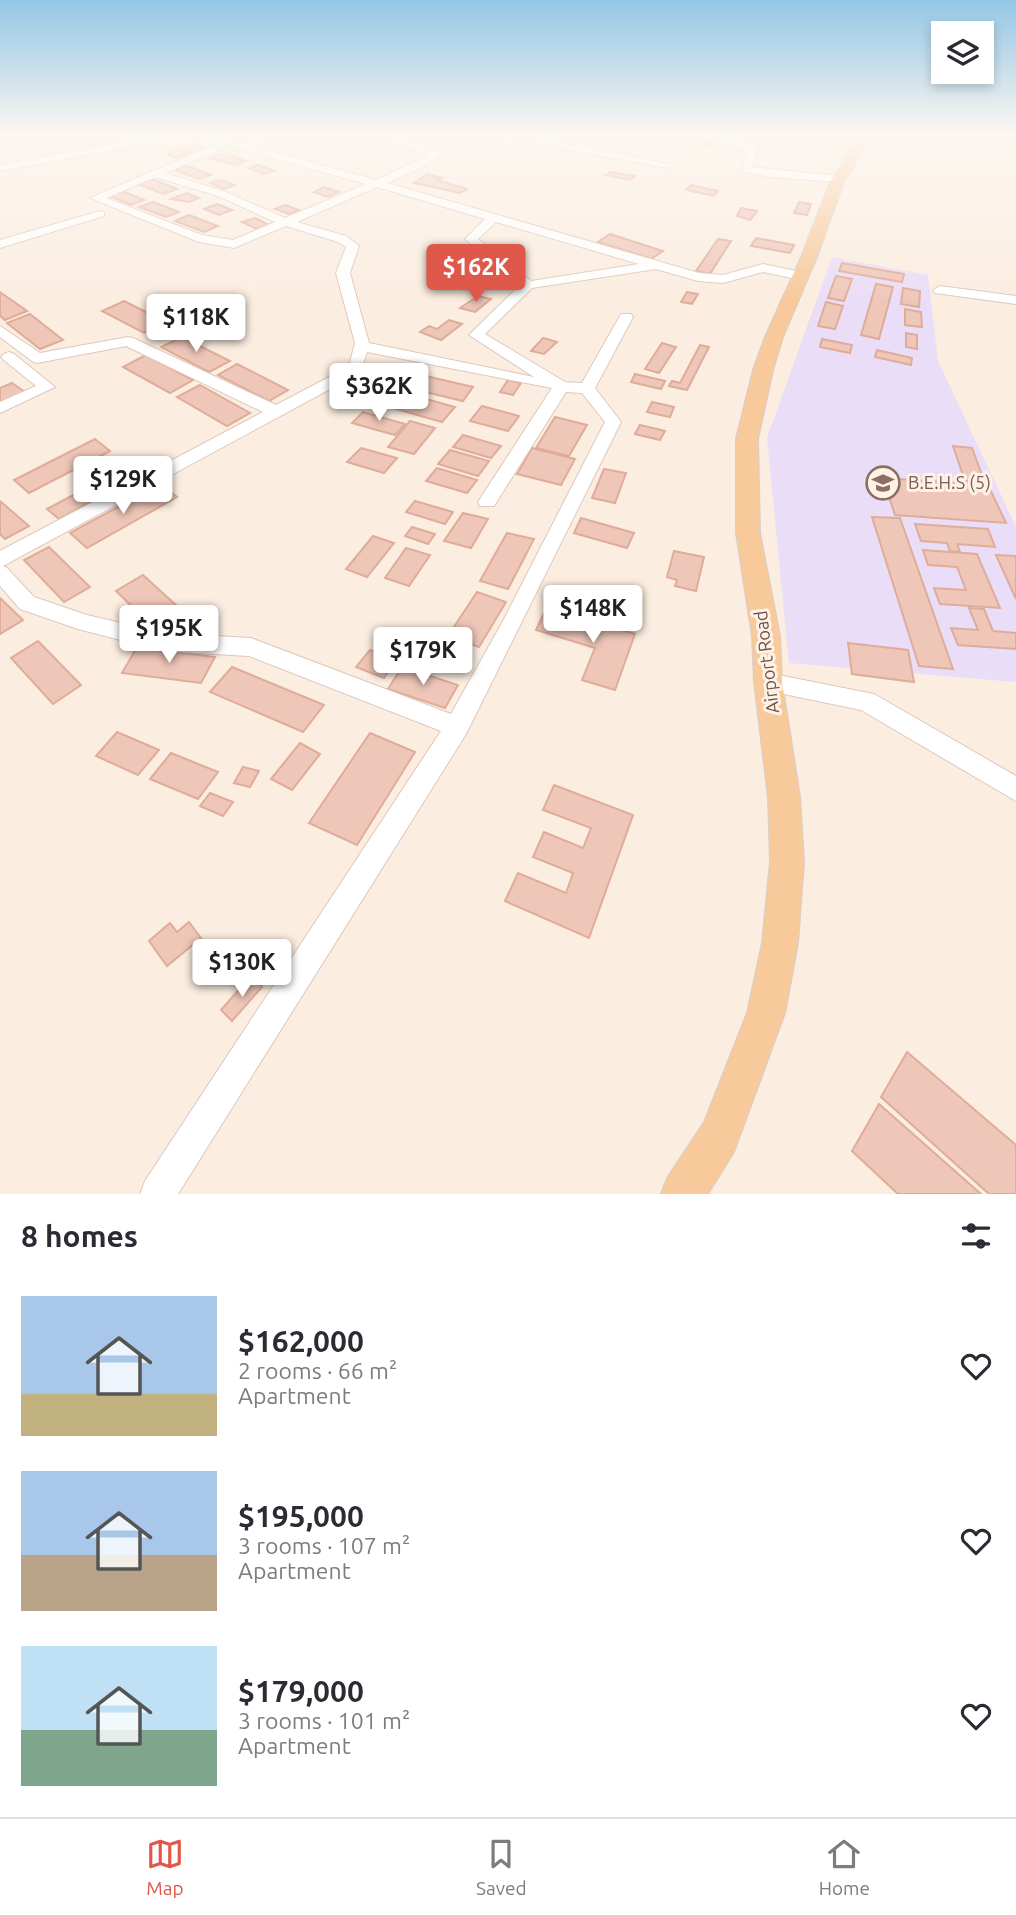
<!DOCTYPE html>
<meta charset="utf-8">
<style>
:root{--surface:#fff;--page:#f7f7f7;--text:#2b2b33;--muted:#7c7c81;--line:#e1e1e2;--accent:#e0584a}
body{margin:0;font-family:Ubuntu,sans-serif;background:var(--page);color:var(--text);height:100vh;display:flex;flex-direction:column;font-size:26px;white-space:nowrap}
*{box-sizing:border-box;margin:0}
p{font-size:23px;color:var(--muted)}
.icon{flex:none;width:38px;height:38px;fill:none;stroke:currentColor;stroke-width:2;stroke-linecap:round;stroke-linejoin:round}
.map{position:relative;height:1194px;overflow:hidden}
.panel{display:flex;flex-direction:column;background:var(--surface);flex:1}
.panel>*{flex:none}
.tools{position:absolute;left:931px;top:21px;display:grid;gap:14px}
.tools a{display:grid;place-items:center;width:63px;height:63px;border-radius:0px;background:var(--surface);box-shadow:0 4px 10px #0003;font-size:35px}
.price{position:absolute;translate:-50% -60px;padding:0 16px;border-radius:7px;background:#fff;color:#222;font-size:23px;line-height:46px;filter:drop-shadow(0 2px 4px #0008)}
.price::after{content:'';position:absolute;left:50%;top:42px;width:21px;height:16px;margin-left:-10px;background:inherit;clip-path:polygon(0 0,100% 0,50% 100%)}
.price.on{background:var(--accent);color:#fff}
ul{padding:0;list-style:none}
li{display:flex;align-items:center;gap:21px;height:175px;padding:0 21px}
li span{display:grid;place-items:center;flex:none;width:196px;height:140px;border-radius:0px;color:#555}
li>.icon{margin-inline-start:auto}
span .icon{width:84px;height:84px;fill:#fffc;stroke-width:1}
li b{font-size:30px}
h2{display:flex;justify-content:space-between;align-items:center;height:84px;padding:0 21px;font-size:30px}
.tab-bar{display:flex;justify-content:space-around;align-items:center;height:98px;border-top:2px solid var(--line);background:var(--surface);font-size:19px;color:var(--muted)}
.tab-bar a{display:grid;justify-items:center;gap:4px}
.tab-bar .on{color:var(--accent)}
.map>svg:first-child{display:block}
.education{fill:#eaddf7}
.building{fill:#efc7b9;stroke:#e0ac9a;stroke-width:2}
.lines{fill:none;stroke-linecap:round;stroke-linejoin:round}
.minor-casing{stroke:#dec8bd;stroke-width:2}
.major-casing{stroke:#d7cfcc;stroke-width:2}
.minor{fill:#fff;fill-rule:evenodd}
.major{fill:#f7c99b;fill-rule:evenodd}
.labels{text-anchor:middle;stroke-width:6;stroke-linejoin:round;paint-order:stroke}
.education-label{font-size:18px;fill:#785e54;stroke:#fef1e6;text-anchor:start}
.street-label{font-size:18px;fill:#705249;stroke:#fef1e6}
</style>
<div class="map">
<svg width="1016" height="1194" viewBox="0 0 1016 1194">
<rect width="100%" height="100%" fill="#fbede0"/>
<path class="education" d="M832,257L928,275L938,361L1016,527V682L789,663L767,438Z"/>
<g class="building">
<path d="M689,138L715,142L712,146L686,142Z"/>
<path d="M196,144L205,148L176,158L167,154Z"/>
<path d="M224,153L246,161L235,165L209,158Z"/>
<path d="M258,165L274,171L264,174L249,168Z"/>
<path d="M188,166L211,175L199,179L175,170Z"/>
<path d="M611,172L635,176L630,180L606,175Z"/>
<path d="M428,174L442,178L437,180L467,189L460,193L414,183Z"/>
<path d="M152,179L177,189L163,194L138,184Z"/>
<path d="M220,180L235,185L224,189L210,183Z"/>
<path d="M691,185L718,191L714,196L686,190Z"/>
<path d="M324,187L339,192L328,197L314,192Z"/>
<path d="M120,190L144,200L131,205L107,195Z"/>
<path d="M187,193L199,198L189,202L171,199Z"/>
<path d="M153,202L179,212L166,217L139,207Z"/>
<path d="M799,202L811,204L807,215L794,213Z"/>
<path d="M217,204L232,210L219,215L204,209Z"/>
<path d="M285,205L299,210L289,214L275,209Z"/>
<path d="M741,208L757,211L750,220L737,216Z"/>
<path d="M189,215L218,226L204,232L175,221Z"/>
<path d="M255,218L269,225L257,229L242,222Z"/>
<path d="M610,234L663,251L651,259L598,242Z"/>
<path d="M756,238L794,245L790,253L751,246Z"/>
<path d="M718,239L731,241L710,274L696,271Z"/>
<path d="M842,263L904,274L902,282L839,271Z"/>
<path d="M836,276L852,279L844,301L828,298Z"/>
<path d="M876,284L893,287L879,339L861,335Z"/>
<path d="M903,288L920,291L919,307L901,304Z"/>
<path d="M0,292L27,311L5,320L0,316Z"/>
<path d="M687,292L698,294L692,304L681,302Z"/>
<path d="M478,296L491,299L475,312L460,308Z"/>
<path d="M124,301L166,322L144,333L102,311Z"/>
<path d="M826,302L843,306L835,329L818,326Z"/>
<path d="M905,309L921,312L922,327L905,325Z"/>
<path d="M30,314L63,340L40,349L7,323Z"/>
<path d="M449,320L462,324L441,340L420,332L429,326L437,329Z"/>
<path d="M906,333L917,335V349L906,347Z"/>
<path d="M182,337L230,361L209,372L161,347Z"/>
<path d="M543,338L557,342L544,354L531,351Z"/>
<path d="M822,339L852,345L850,353L820,347Z"/>
<path d="M662,343L676,347L659,373L645,369Z"/>
<path d="M700,345L709,347L687,390L669,386L672,381L680,383Z"/>
<path d="M877,350L912,358L911,365L875,357Z"/>
<path d="M146,355L193,380L170,393L123,367Z"/>
<path d="M237,364L288,390L269,401L218,375Z"/>
<path d="M404,371L473,387L463,401L392,384Z"/>
<path d="M635,374L665,381L661,389L631,382Z"/>
<path d="M508,380L521,383L513,395L500,392Z"/>
<path d="M12,383L25,392L0,403V388Z"/>
<path d="M200,385L250,413L227,426L177,397Z"/>
<path d="M390,389L455,407L442,422L375,403Z"/>
<path d="M652,402L674,407L670,417L647,412Z"/>
<path d="M482,406L519,416L508,431L470,421Z"/>
<path d="M363,412L405,424L395,435L352,423Z"/>
<path d="M555,417L587,425L569,456L536,448Z"/>
<path d="M410,421L435,428L414,454L388,447Z"/>
<path d="M640,425L665,431L660,440L635,434Z"/>
<path d="M463,435L501,446L491,458L453,447Z"/>
<path d="M95,439L110,451L29,493L14,480Z"/>
<path d="M953,446L972,448L985,483L965,481Z"/>
<path d="M361,448L397,458L384,473L347,462Z"/>
<path d="M532,448L575,459L561,485L517,474Z"/>
<path d="M450,450L489,461L478,476L438,464Z"/>
<path d="M130,465L142,474L59,519L47,509Z"/>
<path d="M437,468L477,480L467,493L426,481Z"/>
<path d="M604,469L626,473L615,503L592,498Z"/>
<path d="M883,478L988,485L1006,523L895,515Z"/>
<path d="M160,484L177,497L87,548L70,533Z"/>
<path d="M0,501L29,526L5,539L0,534Z"/>
<path d="M415,501L453,512L445,524L406,512Z"/>
<path d="M463,513L488,519L471,548L444,541Z"/>
<path d="M872,517L900,518L953,669L919,666Z"/>
<path d="M581,518L634,533L627,548L574,533Z"/>
<path d="M915,524L988,529L995,547L957,544L960,552L950,551L947,543L921,541Z"/>
<path d="M412,527L435,534L428,544L405,536Z"/>
<path d="M507,533L534,539L508,589L480,581Z"/>
<path d="M373,536L394,543L367,577L346,569Z"/>
<path d="M49,547L90,587L64,602L24,560Z"/>
<path d="M406,548L430,555L409,586L385,578Z"/>
<path d="M923,550L977,554L1000,608L940,604L934,588L966,590L957,567L928,565Z"/>
<path d="M674,551L704,557L696,591L675,586L677,580L667,577Z"/>
<path d="M996,555L1016,556V599Z"/>
<path d="M143,575L188,616L160,634L116,591Z"/>
<path d="M477,592L506,602L479,647L448,636Z"/>
<path d="M0,598L23,620L0,634Z"/>
<path d="M969,608L984,609L993,631L1016,633V649L958,645L951,628L978,630Z"/>
<path d="M546,609L635,634L615,690L582,680L595,648L536,630Z"/>
<path d="M38,641L81,685L53,704L11,658Z"/>
<path d="M848,643L908,650L914,682L852,674Z"/>
<path d="M137,647L215,657L201,683L122,673Z"/>
<path d="M370,650L396,660L384,678L356,667Z"/>
<path d="M232,667L324,705L303,732L210,692Z"/>
<path d="M402,667L458,685L445,708L388,689Z"/>
<path d="M117,732L159,750L138,775L96,756Z"/>
<path d="M370,733L415,752L357,845L309,823Z"/>
<path d="M300,743L320,754L292,790L271,779Z"/>
<path d="M171,753L218,772L198,799L150,779Z"/>
<path d="M243,767L259,771L250,787L234,783Z"/>
<path d="M554,785L633,815L589,938L505,901L518,873L566,893L573,873L533,857L544,832L583,848L591,828L543,810Z"/>
<path d="M210,793L233,802L223,816L200,806Z"/>
<path d="M189,922L201,938L167,966L149,941L170,923L177,932Z"/>
<path d="M217,949L226,958L212,974L202,965Z"/>
<path d="M251,976L262,987L232,1021L221,1010Z"/>
<path d="M907,1052L1016,1145V1194H989L881,1097Z"/>
<path d="M879,1104L981,1194H898L852,1151Z"/>
</g>
<g class="lines">
<defs>
<g id="minor">
<path d="M167,134C192,133 214,141 238,143C252,143 266,134 281,134L251,146L376,180L429,155L375,134H389L442,154L419,169L387,183L699,273L723,275L763,264L806,273L808,276L801,280L763,272L723,283L698,281L656,269L532,288L485,334L565,382L582,383L621,314H631L633,317L595,388L621,422L466,734L178,1194H140L145,1181L441,731L249,656L163,651L78,629L20,609L0,586V551L263,412L126,346L37,363L32,361L0,337V326L40,353L128,337L133,338L276,405L333,375L350,362L355,343L336,273L346,247L338,242L286,226L234,248L199,242L90,198L217,144L182,139L167,140L0,171V165ZM229,146L366,184L285,218L226,192L165,173ZM155,177L218,196L275,222L233,240L202,235L106,198ZM377,187L485,219L465,239L520,285L469,335L534,377L369,343L350,273L359,246L346,236L297,222ZM496,222L639,264L531,281L478,239ZM367,352L552,388L478,502L480,506H494L566,392L582,393L605,422L503,621L451,714L251,638L163,633L87,615L34,597L7,568L3,566L345,381L362,367Z"/>
<path d="M520,134H535L570,144L673,165L668,168L569,150Z"/>
<path d="M700,134H710L758,146L752,167L839,176L844,179L839,182L769,177L742,171L748,150L703,139Z"/>
<path d="M1010,134H1016V140L1013,139Z"/>
<path d="M100,211L104,212V216L0,248V240Z"/>
<path d="M940,286L1016,296V304L935,293L933,290Z"/>
<path d="M9,352L14,354L55,387L0,413V402L36,386L4,360L1,357L4,354Z"/>
<path d="M768,673L874,694L1016,776V801L861,710L760,689L756,682L760,675Z"/>
</g>
<path id="major" d="M861,134H873L844,182L817,257L783,337L773,370L758,439L760,533L780,636L782,682L800,797L804,862L798,943L785,1013L734,1152L708,1194H661L667,1178L704,1122L747,1013L762,943L770,862L768,797L754,682L752,636L736,533V439L753,370L765,337L801,257L830,182Z"/>
</defs>
<use href="#minor" class="minor-casing"/>
<use href="#major" class="major-casing"/>
<use href="#minor" class="minor"/>
<use href="#major" class="major"/>
</g>
<linearGradient id="sky" x2="0" y2="1"><stop stop-color="#94c6e6"/><stop offset="0.45" stop-color="#fdf7f1"/><stop offset="1" stop-color="#fdf7f1" stop-opacity="0"/></linearGradient>
<rect width="1016" height="301" fill="url(#sky)"/>
<defs>
<symbol id="school-ring" viewBox="-11 -11 22 22"><circle r="9.5" fill="#fef1e6" stroke="#8d6e63" stroke-width="1.5"/><path d="M0-5L7-2L0 1L-7-2ZM-4 1L0 2.5L4 1V4Q0 6-4 4Z" fill="#8d6e63"/></symbol>
</defs>
<g fill-rule="evenodd">
<use href="#school-ring" x="864" y="464" width="38" height="38"/>
</g>
<g class="labels">
<g class="education-label">
<text x="908" y="489">B.E.H.S (5)</text>
</g>
<g class="street-label">
<text transform="translate(767 662) rotate(-97)" y="6">Airport Road</text>
</g>
</g>
</svg>
<div class="tools">
<a><svg class="icon" aria-label="layers" viewBox="0 0 24 24"><path d="M12 4l9 5-9 5-9-5zM3 14l9 5 9-5"/></svg></a>
</div>
<b class="price on" style="left:476px;top:304px">$162K</b>
<b class="price" style="left:196px;top:354px">$118K</b>
<b class="price" style="left:379px;top:423px">$362K</b>
<b class="price" style="left:123px;top:516px">$129K</b>
<b class="price" style="left:593px;top:645px">$148K</b>
<b class="price" style="left:169px;top:665px">$195K</b>
<b class="price" style="left:423px;top:687px">$179K</b>
<b class="price" style="left:242px;top:999px">$130K</b>
</div>
<section class="panel">
<h2>8 homes<svg class="icon" aria-label="filters" viewBox="0 0 24 24"><path d="M4 7h16M4 17h16"/><circle cx="9" cy="7" r="2"/><circle cx="15" cy="17" r="2"/></svg></h2>
<ul>
<li><span style="background:linear-gradient(#a9c7e8 70%,#c2b280 0)"><svg class="icon" aria-label="home" viewBox="0 0 24 24"><path d="M3 11l9-7 9 7M6 9v11h12V9"/></svg></span><div><b>$162,000</b><p>2 rooms · 66 m²</p><p>Apartment</p></div><svg class="icon" aria-label="heart" viewBox="0 0 24 24"><path d="M12 20l-8-8c-3-5 5-10 8-4 3-6 11-1 8 4z"/></svg></li>
<li><span style="background:linear-gradient(#a9c7e8 60%,#b9a48a 0)"><svg class="icon" aria-label="home" viewBox="0 0 24 24"><path d="M3 11l9-7 9 7M6 9v11h12V9"/></svg></span><div><b>$195,000</b><p>3 rooms · 107 m²</p><p>Apartment</p></div><svg class="icon" aria-label="heart" viewBox="0 0 24 24"><path d="M12 20l-8-8c-3-5 5-10 8-4 3-6 11-1 8 4z"/></svg></li>
<li><span style="background:linear-gradient(#bfe0f5 60%,#7fa58c 0)"><svg class="icon" aria-label="home" viewBox="0 0 24 24"><path d="M3 11l9-7 9 7M6 9v11h12V9"/></svg></span><div><b>$179,000</b><p>3 rooms · 101 m²</p><p>Apartment</p></div><svg class="icon" aria-label="heart" viewBox="0 0 24 24"><path d="M12 20l-8-8c-3-5 5-10 8-4 3-6 11-1 8 4z"/></svg></li>
</ul>
</section>
<nav class="tab-bar">
<a class="on"><svg class="icon" aria-label="map" viewBox="0 0 24 24"><path d="M3 6l6-2 6 2 6-2v14l-6 2-6-2-6 2zM9 4v14M15 6v14"/></svg>Map</a>
<a><svg class="icon" aria-label="saved" viewBox="0 0 24 24"><path d="M7 4h10v16l-5-4-5 4z"/></svg>Saved</a>
<a><svg class="icon" aria-label="home" viewBox="0 0 24 24"><path d="M3 11l9-7 9 7M6 9v11h12V9"/></svg>Home</a>
</nav>
